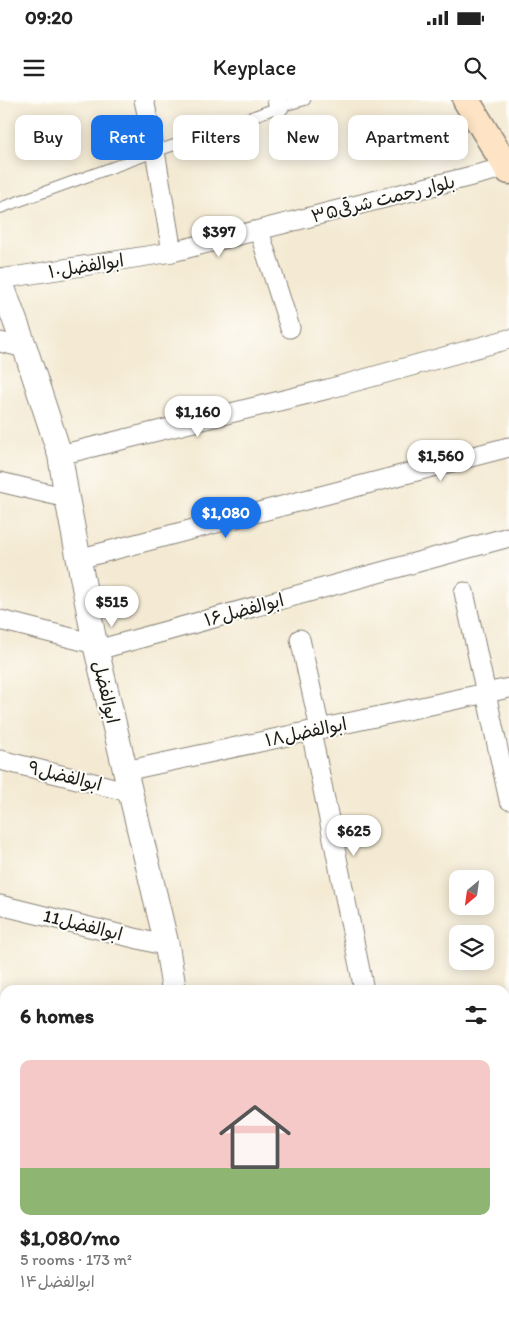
<!DOCTYPE html>
<meta charset="utf-8">
<style>
:root{--surface:#fff;--page:#f6f6f6;--text:#222;--muted:#767676;--line:#e0e0e0;--accent:#1a73e8}
body{margin:0;font-family:Itim,"Playpen Sans Arabic",sans-serif;background:var(--page);color:var(--text);height:100vh;display:flex;flex-direction:column;font-size:19px;white-space:nowrap}
*{box-sizing:border-box;margin:0}
p{font-size:16px;color:var(--muted)}
.icon{flex:none;width:28px;height:28px;fill:none;stroke:currentColor;stroke-width:2;stroke-linecap:round;stroke-linejoin:round}
.map{position:relative;flex:1;overflow:hidden}
.details{position:absolute;left:0px;top:885px;width:510px;height:336px;display:flex;flex-direction:column;background:var(--surface);border-radius:15px 15px 0 0;box-shadow:0 2px 12px #0003}
.details>*{flex:none}
.hud{position:absolute;left:15px;top:15px;width:480px;height:45px;display:flex;gap:10px}
.needle{width:32px;rotate:209deg}
.buttons{position:absolute;left:449px;top:770px;display:grid;gap:10px}
.buttons a{display:grid;place-items:center;width:45px;height:45px;border-radius:10px;background:var(--surface);box-shadow:0 2px 12px #0003;font-size:25px}
.price{position:absolute;translate:-50% -42px;padding:0 11px;border-radius:18px;background:#fff;color:#222;font-size:16px;line-height:32px;filter:drop-shadow(0 1px 2px #0008)}
.price::after{content:'';position:absolute;left:50%;top:30px;width:15px;height:11px;margin-left:-8px;background:inherit;clip-path:polygon(0 0,100% 0,50% 100%)}
.price.on{background:var(--accent);color:#fff}
ul{padding:0;list-style:none}
li{display:grid;align-content:center;gap:10px;height:265px;padding:0 20px}
li+li{border-top:1px solid var(--line)}
li span{display:grid;place-items:center;height:155px;border-radius:10px;color:#555}
li>.icon{margin-inline-start:auto}
span .icon{width:90px;height:90px;fill:#fffc;stroke-width:1}
li b{font-size:21px}
h2{display:flex;justify-content:space-between;align-items:center;height:60px;padding:0 20px;font-size:21px}
.tag{padding:0 18px;border-radius:10px;background:var(--surface);box-shadow:0 2px 12px #0003;font-size:18px;line-height:45px}
.tag.on{background:var(--accent);color:#fff}
.status{display:flex;justify-content:space-between;align-items:center;height:35px;padding:0 25px;background:var(--surface);direction:ltr}
.status svg{height:14px;fill:currentColor}
header{display:flex;justify-content:space-between;align-items:center;height:65px;padding:0 20px;background:var(--surface);font-size:22px;font-weight:600}
.map>svg:first-child{display:block}
.building{fill:#e2927d}
.lines{fill:none;stroke-linecap:round;stroke-linejoin:round}
.service-casing{stroke:#888378;stroke-width:12}
.minor-casing{stroke:#888378;stroke-width:21}
.tertiary-casing{stroke:#888378;stroke-width:26}
.secondary-casing{stroke:#888378;stroke-width:29}
.service{stroke:#fff;stroke-width:10}
.minor{stroke:#fff;stroke-width:19}
.tertiary{stroke:#fff;stroke-width:24}
.secondary{stroke:#fee4c5;stroke-width:26}
.labels{text-anchor:middle;stroke-width:4;stroke-linejoin:round;paint-order:stroke}
.street-label{font-size:18px;fill:#1c1c1c;stroke:#fdfcf7}
</style>
<div class="status"><b>09:20</b><svg viewBox="0 0 49 12"><path d="M0 12V9h3v3zM5 12V6h3v6zM10 12V3h3v9zM15 12V0h3v12zM26 1h20v11H26zM47 4h2v5h-2z"/></svg></div>
<header><svg class="icon" aria-label="menu" viewBox="0 0 24 24"><path d="M4 6h16M4 12h16M4 18h16"/></svg>Keyplace<svg class="icon" aria-label="search" viewBox="0 0 24 24"><circle cx="10" cy="10" r="6"/><path d="M15 15l6 6"/></svg></header>
<div class="map">
<svg width="509" height="1221" viewBox="0 0 509 1221">
<rect width="100%" height="100%" fill="#fdfcf7"/>
<filter id="ink" filterUnits="userSpaceOnUse"><feTurbulence type="fractalNoise" baseFrequency=".02" numOctaves="2"/><feDisplacementMap in="SourceGraphic" scale="10" xChannelSelector="R" yChannelSelector="G"/><feConvolveMatrix kernelMatrix="1 2 1 2 8 2 1 2 1" color-interpolation-filters="sRGB"/></filter>
<filter id="wash" filterUnits="userSpaceOnUse"><feTurbulence type="fractalNoise" baseFrequency=".0096" numOctaves="4" result="noise"/><feDisplacementMap in="SourceGraphic" scale="20" xChannelSelector="R" yChannelSelector="G"/><feGaussianBlur stdDeviation="1.12" result="paint"/><feColorMatrix in="noise" values="0 0 0 0 0 0 0 0 0 0 0 0 0 0 0 0 0 1.4 0 .05"/><feComposite in="paint" operator="in"/></filter>
<g filter="url(#wash)">
<rect width="100%" height="100%" fill="#f4ead3"/>
<g id="blocks">
<path class="building" d="M24,1216H46L42,1221H29Z"/>
</g>
</g>
<g filter="url(#ink)">
<use href="#blocks" fill-opacity="0" stroke="#888378" stroke-width="1"/>
<g class="lines">
<defs>
<path id="service" d="M0,108L279,7L305,0"/>
<g id="minor">
<path d="M144,0L155,51L172,152"/>
<path d="M277,0L279,7"/>
<path d="M259,131L290,228"/>
<path d="M0,179L172,152L507,67"/>
<path d="M0,242L25,248"/>
<path d="M60,355L328,289L509,239"/>
<path d="M0,382L67,398"/>
<path d="M78,459L509,347"/>
<path d="M464,492L509,700"/>
<path d="M0,520L95,544"/>
<path d="M300,539L320,629"/>
<path d="M97,550L509,437"/>
<path d="M311,631L364,890"/>
<path d="M0,660L130,692"/>
<path d="M125,671L509,588"/>
<path d="M0,805L167,846"/>
<path d="M0,950L5,952"/>
<path d="M505,1034L509,1032"/>
<path d="M0,1104L5,1105"/>
<path d="M505,1156L509,1155"/>
<path d="M300,1221L315,1216"/>
</g>
<g id="tertiary">
<path d="M0,180L25,248L60,355L67,398L95,544L167,846L174,890"/>
<path d="M230,1216V1221"/>
</g>
<path id="secondary" d="M466,0L509,71"/>
</defs>
<use href="#service" class="service-casing"/>
<use href="#minor" class="minor-casing"/>
<use href="#tertiary" class="tertiary-casing"/>
<use href="#secondary" class="secondary-casing"/>
<use href="#service" class="service"/>
<use href="#minor" class="minor"/>
<use href="#tertiary" class="tertiary"/>
<use href="#secondary" class="secondary"/>
</g>
</g>
<g class="labels">
<g class="street-label">
<text transform="translate(383 99) rotate(-14)" y="6">بلوار رحمت شرقی۳۵</text>
<text transform="translate(86 166) rotate(-9)" y="6">ابوالفضل۱۰</text>
<text transform="translate(244 510) rotate(-15)" y="6">ابوالفضل۱۶</text>
<text transform="translate(106 592) rotate(77)" y="6">ابوالفضل</text>
<text transform="translate(306 632) rotate(-12)" y="6">ابوالفضل۱۸</text>
<text transform="translate(65 676) rotate(14)" y="6">ابوالفضل۹</text>
<text transform="translate(83 825) rotate(14)" y="6">11ابوالفضل</text>
</g>
</g>
</svg>
<div class="buttons">
<a><svg class="needle" viewBox="-14 -14 28 28"><path d="M0-13l5 13h-10z" fill="#e53935"/><path d="M0 13l5-13h-10z" fill="#767676"/></svg></a>
<a><svg class="icon" aria-label="layers" viewBox="0 0 24 24"><path d="M12 4l9 5-9 5-9-5zM3 14l9 5 9-5"/></svg></a>
</div>
<b class="price" style="left:219px;top:158px">$397</b>
<b class="price" style="left:198px;top:338px">$1,160</b>
<b class="price" style="left:441px;top:382px">$1,560</b>
<b class="price on" style="left:226px;top:439px">$1,080</b>
<b class="price" style="left:112px;top:528px">$515</b>
<b class="price" style="left:354px;top:757px">$625</b>
<div class="hud">
<a class="tag">Buy</a>
<a class="tag on">Rent</a>
<a class="tag">Filters</a>
<a class="tag">New</a>
<a class="tag">Apartment</a>
</div>
<section class="details">
<h2>6 homes<svg class="icon" aria-label="filters" viewBox="0 0 24 24"><path d="M4 7h16M4 17h16"/><circle cx="9" cy="7" r="2"/><circle cx="15" cy="17" r="2"/></svg></h2>
<ul>
<li><span style="background:linear-gradient(#f6c9c9 70%,#8fb573 0)"><svg class="icon" aria-label="home" viewBox="0 0 24 24"><path d="M3 11l9-7 9 7M6 9v11h12V9"/></svg></span><div><b>$1,080/mo</b><p>5 rooms · 173 m²</p><p>ابوالفضل۱۴</p></div></li>
</ul>
</section>
</div>
